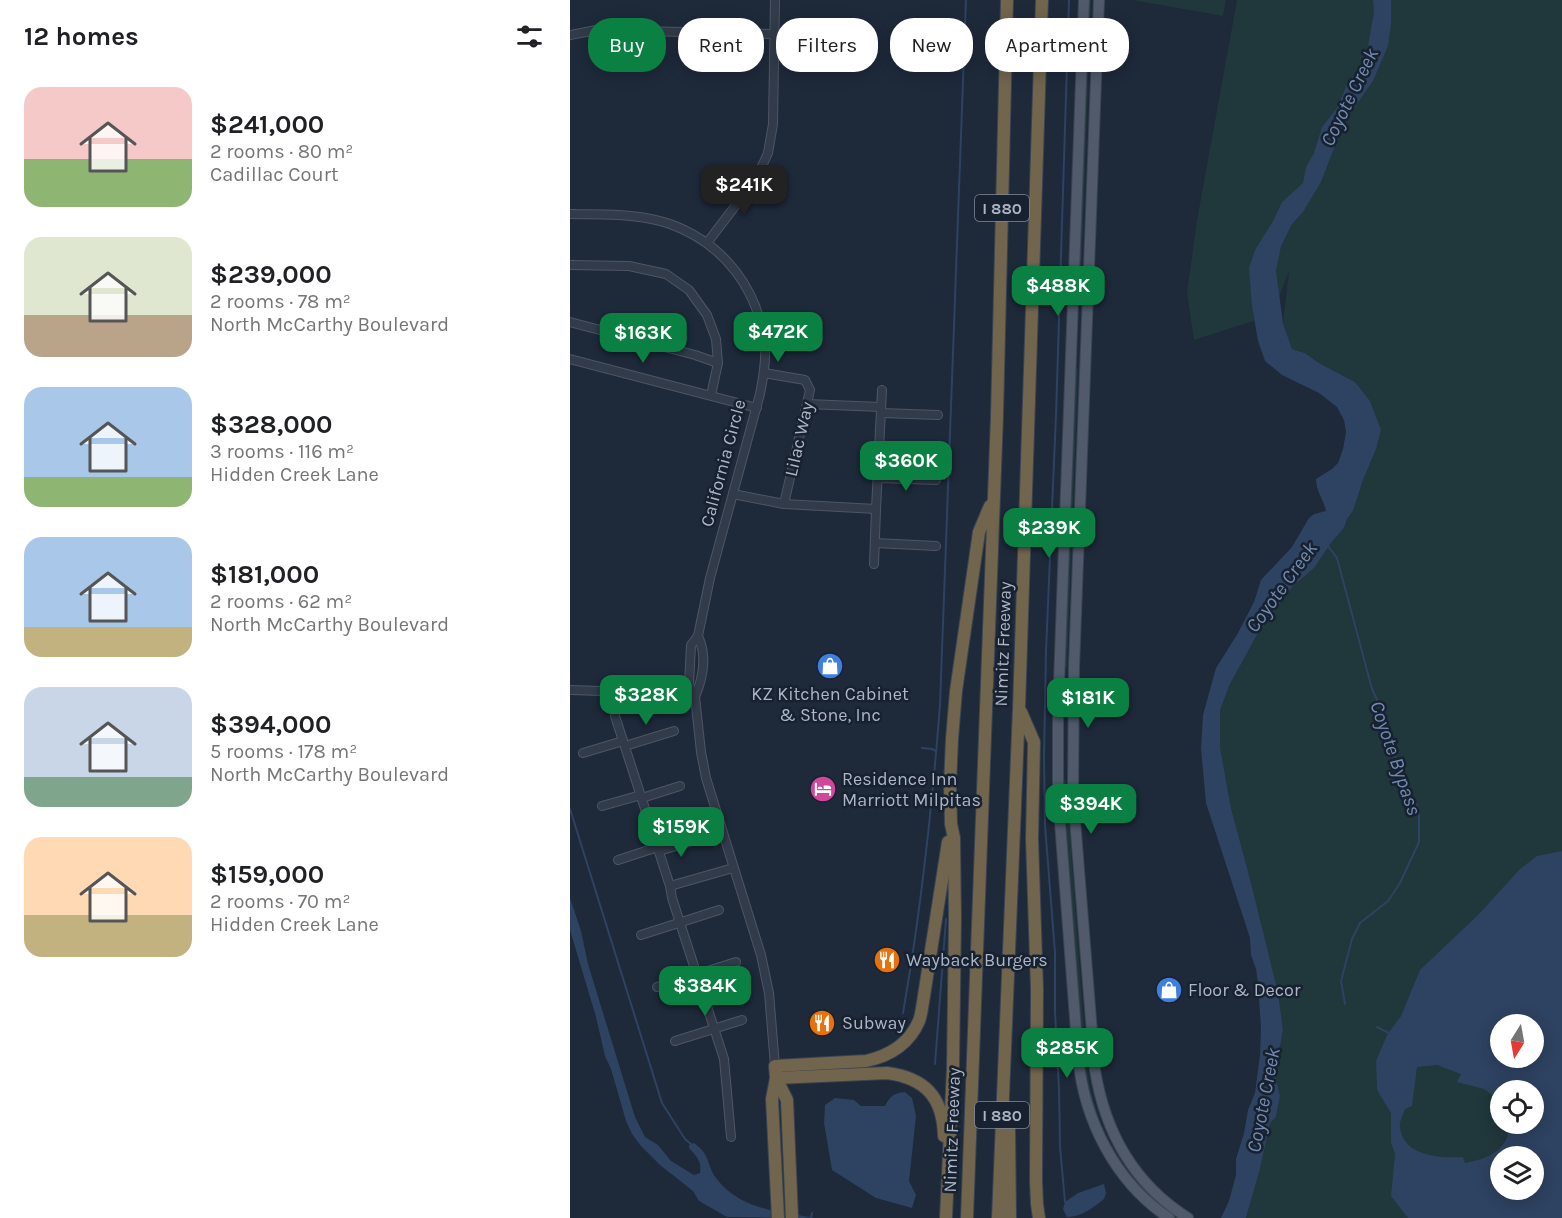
<!DOCTYPE html>
<meta charset="utf-8">
<style>
:root{--surface:#fff;--page:#f2f2f2;--text:#202124;--muted:#757577;--accent:#0b8043}
body{margin:0;font-family:Karla,sans-serif;background:var(--page);color:var(--text);height:100vh;display:flex;flex-direction:column;font-size:22px;white-space:nowrap}
*{box-sizing:border-box;margin:0}
p{font-size:20px;color:var(--muted)}
.icon{flex:none;width:33px;height:33px;fill:none;stroke:currentColor;stroke-width:2;stroke-linecap:round;stroke-linejoin:round}
.map{position:relative;flex:1;overflow:hidden}
.sheet{display:flex;flex-direction:column;background:var(--surface);width:570px}
.sheet>*{flex:none}
.guide{position:absolute;left:18px;top:18px;width:570px;height:54px;display:flex;gap:12px}
.needle{width:39px;rotate:191deg}
.fabs{position:absolute;left:920px;top:1014px;display:grid;gap:12px}
.fabs a{display:grid;place-items:center;width:54px;height:54px;border-radius:50%;background:var(--surface);box-shadow:0 3px 15px #0003;font-size:30px}
.price{position:absolute;translate:-50% -51px;padding:0 14px;border-radius:12px;background:var(--accent);color:#fff;font-size:20px;line-height:39px;filter:drop-shadow(0 2px 3px #0008)}
.price::after{content:'';position:absolute;left:50%;top:36px;width:18px;height:14px;margin-left:-9px;background:inherit;clip-path:polygon(0 0,100% 0,50% 100%)}
.price.active{background:#222;color:#fff}
ul{padding:0;list-style:none}
li{display:flex;align-items:center;gap:18px;height:150px;padding:0 24px}
li span{display:grid;place-items:center;flex:none;width:168px;height:120px;border-radius:18px;color:#555}
li>.icon{margin-inline-start:auto}
span .icon{width:72px;height:72px;fill:#fffc;stroke-width:1}
li b{font-size:26px}
h2{display:flex;justify-content:space-between;align-items:center;height:72px;padding:0 24px;font-size:26px}
.chip{padding:0 21px;border-radius:24px;background:var(--surface);box-shadow:0 3px 15px #0003;font-size:21px;line-height:54px}
.chip.active{background:var(--accent);color:#fff}
main{display:flex;flex:1;min-height:0}
.map>svg:first-child{display:block}
.green{fill:#20373b;fill-rule:evenodd}
.water{fill:#2e4261;fill-rule:evenodd}
.lines{fill:none;stroke-linecap:round;stroke-linejoin:round}
.stream{stroke:#2e4261;stroke-width:2}
.minor-casing{stroke:#4d5665;stroke-width:10}
.major-casing{stroke:#3c4554;stroke-width:12}
.highway-casing{stroke:#3a4352;stroke-width:14}
.minor{stroke:#323b4a;stroke-width:8}
.major{stroke:#505a6b;stroke-width:10}
.highway{stroke:#71654e;stroke-width:12}
.labels{text-anchor:middle;stroke-width:5;stroke-linejoin:round;paint-order:stroke}
.shield{fill:#18212f;stroke:#808999;stroke-width:1.5}
.shield-label{font-size:16px;font-weight:bold;fill:#acb6c7}
.street-label{font-size:18px;fill:#acb6c7;stroke:#18212f}
.poi-label{font-size:18px;fill:#acb6c7;stroke:#18212f;text-anchor:start}
.water-label{font-size:20px;font-style:italic;fill:#728bb2;stroke:#18212f}
</style>
<main>
<section class="sheet">
<h2>12 homes<svg class="icon" aria-label="filters" viewBox="0 0 24 24"><path d="M4 7h16M4 17h16"/><circle cx="9" cy="7" r="2"/><circle cx="15" cy="17" r="2"/></svg></h2>
<ul>
<li><span style="background:linear-gradient(#f6c9c9 60%,#8fb573 0)"><svg class="icon" aria-label="home" viewBox="0 0 24 24"><path d="M3 11l9-7 9 7M6 9v11h12V9"/></svg></span><div><b>$241,000</b><p>2 rooms · 80 m²</p><p>Cadillac Court</p></div></li>
<li><span style="background:linear-gradient(#dfe7d0 65%,#b9a48a 0)"><svg class="icon" aria-label="home" viewBox="0 0 24 24"><path d="M3 11l9-7 9 7M6 9v11h12V9"/></svg></span><div><b>$239,000</b><p>2 rooms · 78 m²</p><p>North McCarthy Boulevard</p></div></li>
<li><span style="background:linear-gradient(#a9c7e8 75%,#8fb573 0)"><svg class="icon" aria-label="home" viewBox="0 0 24 24"><path d="M3 11l9-7 9 7M6 9v11h12V9"/></svg></span><div><b>$328,000</b><p>3 rooms · 116 m²</p><p>Hidden Creek Lane</p></div></li>
<li><span style="background:linear-gradient(#a9c7e8 75%,#c2b280 0)"><svg class="icon" aria-label="home" viewBox="0 0 24 24"><path d="M3 11l9-7 9 7M6 9v11h12V9"/></svg></span><div><b>$181,000</b><p>2 rooms · 62 m²</p><p>North McCarthy Boulevard</p></div></li>
<li><span style="background:linear-gradient(#c9d6e8 75%,#7fa58c 0)"><svg class="icon" aria-label="home" viewBox="0 0 24 24"><path d="M3 11l9-7 9 7M6 9v11h12V9"/></svg></span><div><b>$394,000</b><p>5 rooms · 178 m²</p><p>North McCarthy Boulevard</p></div></li>
<li><span style="background:linear-gradient(#ffd9b3 65%,#c2b280 0)"><svg class="icon" aria-label="home" viewBox="0 0 24 24"><path d="M3 11l9-7 9 7M6 9v11h12V9"/></svg></span><div><b>$159,000</b><p>2 rooms · 70 m²</p><p>Hidden Creek Lane</p></div></li>
</ul>
</section>
<div class="map">
<svg width="992" height="1218" viewBox="0 0 992 1218">
<rect width="100%" height="100%" fill="#1e293a"/>
<g class="green">
<path d="M516,0H521L509,341L511,272L507,244Z"/>
<path d="M562,0H656L653,16Z"/>
<path d="M667,0H992V1218H676L690,1169L700,1123L706,1117L710,1096L705,1075L713,1030L679,875L661,808L650,747V709L660,684L687,635L722,587L744,568L761,543L774,528L777,519L783,511L793,480L785,382L749,363L735,353L722,349L713,323L719,271L702,315L624,340L617,293L627,220ZM930,1024H963V1058H930ZM930,1090H963V1124H930ZM930,1156H963V1190H930Z"/>
<path d="M505,369H508L497,667L493,668Z"/>
<path d="M490,780H496L515,1045C517,1058 517,1072 520,1086C531,1140 563,1187 608,1218H605L592,1209L571,1190L537,1144L515,1083Z"/>
</g>
<g class="water">
<path d="M803,0H821V24L818,46L803,81L774,122L751,182L733,212L722,224L711,246L706,271L713,323L722,349L735,353L749,363L785,382L800,401L811,430L806,449L793,480L783,511L777,519L774,528L761,543L744,568L722,587L687,635L660,684L650,710V747L661,808L679,875L708,993L713,1030L705,1075L710,1096L706,1117L700,1123L690,1169L676,1218H651L659,1201L666,1175V1159L674,1133L678,1110L685,1093L690,1055L691,1028L688,984L686,969L681,955L680,938L636,803L631,749L633,715L646,668L668,633L684,602L691,580L722,547L739,518L744,514L756,511C754,500 746,492 746,479L762,469L768,463L773,449L776,432L774,420L767,407L749,393L712,375L695,361L688,341L682,306L679,268L685,250L703,221L712,202L733,183L736,167L744,153L752,127L767,108L778,82L790,68L796,57L804,12Z"/>
<path d="M992,851V1218H838L821,1196L825,1154L821,1143V1113L807,1090L806,1061L817,1035L831,1016L850,970L909,914L950,869L967,856ZM930,1024H963V1058H930ZM867,1065L891,1074L887,1082L914,1089L930,1101V1090H963V1124H939C939,1128 938,1134 937,1138C929,1155 911,1160 895,1163L893,1157C871,1158 833,1157 830,1127C829,1122 833,1115 835,1109L842,1106L847,1067ZM930,1156H963V1190H930Z"/>
<path d="M0,898L11,931L18,964L65,1117L75,1137L88,1145L101,1161L124,1175L130,1173C132,1161 127,1157 119,1148V1145L124,1143C141,1155 136,1164 146,1178C170,1210 208,1211 244,1218L157,1217L129,1201L123,1191L90,1165L71,1146L62,1134L56,1121L41,1069L35,1056L26,1017L0,930Z"/>
<path d="M335,1092L342,1098L346,1116L339,1181L346,1195L342,1208L306,1198L262,1170L254,1123L255,1105L265,1098L284,1100L291,1106H315C320,1096 324,1093 335,1092Z"/>
<path d="M534,1184L536,1193L534,1199C524,1207 510,1218 497,1217L493,1209L495,1202L508,1193Z"/>
</g>
<g class="lines">
<g class="stream">
<path d="M758,546L767,558L802,689L816,719L818,739L832,774L835,788L847,805L849,815V842L830,883L818,901L790,923L782,939L771,981L775,1004"/>
<path d="M352,748L362,749L366,751"/>
<path d="M0,809L92,1103L115,1139L122,1145"/>
<path d="M333,1013C351,911 362,808 370,705L396,0"/>
<path d="M807,1027L821,1034"/>
<path d="M365,1064L376,919"/>
<path d="M495,1202L490,1147L489,1089L485,1011V953L475,825L474,756L476,651L486,415L499,0"/>
<path d="M241,1218L242,1213"/>
</g>
<defs>
<g id="minor">
<path d="M0,35L26,30L203,34"/>
<path d="M0,214C33,215 69,213 100,224C155,244 190,291 195,349C196,364 193,379 190,394L140,578L128,636L121,645L119,684L125,697L131,752L136,778L191,955L199,993L205,1066"/>
<path d="M137,243L182,184L193,164L198,153L203,124L205,0"/>
<path d="M0,265L59,266L96,274L119,290L137,315L146,339L148,363L141,395"/>
<path d="M0,322L125,355L148,363"/>
<path d="M0,359L187,408"/>
<path d="M194,373L235,380L240,390L214,504"/>
<path d="M237,404L311,407"/>
<path d="M311,413L368,415"/>
<path d="M307,478L366,480"/>
<path d="M163,494L214,504L306,509"/>
<path d="M305,543L366,546"/>
<path d="M304,564L306,509L312,390"/>
<path d="M0,690L32,691L46,700L50,695L57,693L108,695L125,697"/>
<path d="M125,697C133,678 137,655 128,636"/>
<path d="M46,700L45,716L100,886L102,898L154,1059L161,1137"/>
<path d="M55,746L104,731"/>
<path d="M13,753L53,741"/>
<path d="M72,798L110,786"/>
<path d="M32,806L71,795"/>
<path d="M89,851L126,840"/>
<path d="M48,860L88,847"/>
<path d="M100,886L163,868"/>
<path d="M71,935L149,910"/>
<path d="M87,987L166,962"/>
<path d="M105,1041L172,1020"/>
</g>
<g id="major">
<path d="M514,0L488,710V796L508,1057C514,1120 545,1182 599,1218"/>
<path d="M529,0L504,667L503,795L525,1070C535,1132 564,1184 618,1218"/>
</g>
<g id="highway">
<path d="M451,712L464,742L462,839L467,989L466,1181L467,1204L469,1218"/>
<path d="M206,1078L317,1073C355,1078 373,1097 374,1136"/>
<path d="M206,1078L217,1100L222,1218"/>
<path d="M439,1126L440,1218"/>
<path d="M376,1217L383,1068L385,918L384,838L381,824L380,785L382,739L386,691L409,532L420,506"/>
<path d="M208,1218L202,1099L206,1078L205,1066L296,1061C319,1056 339,1044 349,1021C351,1016 352,1008 353,1002L378,842"/>
<path d="M397,1218L427,416L437,0"/>
<path d="M428,1218L449,708L472,0"/>
</g>
</defs>
<use href="#minor" class="minor-casing"/>
<use href="#major" class="major-casing"/>
<use href="#highway" class="highway-casing"/>
<use href="#minor" class="minor"/>
<use href="#major" class="major"/>
<use href="#highway" class="highway"/>
</g>
<defs>
<symbol id="shop-disc" viewBox="-11 -11 22 22"><circle r="9.5" fill="#3f7fe0" stroke="#18212f"/><path d="M-5-2.5h2.3a2.7 3.5 0 0 1 5.4 0H5L5.5 6h-11ZM-1.5-2.5h3a1.5 2.3 0 0 0-3 0Z" fill="#fff"/></symbol>
<symbol id="hotel-disc" viewBox="-11 -11 22 22"><circle r="9.5" fill="#d1479c" stroke="#18212f"/><path d="M-6-4.5h1.5V1H6V5H4.5V3h-9V5H-6ZM-4 0a1.8 1.8 0 1 1 3.6 0ZM.5 0V-2.5h3Q6-2.5 6 0Z" fill="#fff"/></symbol>
<symbol id="restaurant-disc" viewBox="-11 -11 22 22"><circle r="9.5" fill="#e8710a" stroke="#18212f"/><path d="M-5-6h1v4h1v-4h1v4h1v-4h1v5L-1.5 .5V6h-2V.5L-5-1ZM5-6V6H3V1.5H1.5Q1.5-4 5-6Z" fill="#fff"/></symbol>
</defs>
<g fill-rule="evenodd">
<use href="#shop-disc" x="245" y="651" width="30" height="30"/>
<use href="#hotel-disc" x="238" y="774" width="30" height="30"/>
<use href="#restaurant-disc" x="302" y="945" width="30" height="30"/>
<use href="#shop-disc" x="584" y="975" width="30" height="30"/>
<use href="#restaurant-disc" x="237" y="1008" width="30" height="30"/>
</g>
<g class="labels">
<g class="shield">
<rect x="405" y="195" width="54" height="26" rx="4.5"/>
<rect x="405" y="1102" width="54" height="26" rx="4.5"/>
</g>
<g class="shield-label">
<text x="432" y="214">I 880</text>
<text x="432" y="1121">I 880</text>
</g>
<g class="street-label">
<text transform="translate(229 439) rotate(-77)" y="6">Lilac Way</text>
<text transform="translate(153 463) rotate(-75)" y="6">California Circle</text>
<text transform="translate(433 644) rotate(-88)" y="6">Nimitz Freeway</text>
<text transform="translate(382 1130) rotate(-88)" y="6">Nimitz Freeway</text>
</g>
<g class="poi-label">
<text x="260" y="700" text-anchor="middle">KZ Kitchen Cabinet<tspan x="260" dy="21">&amp; Stone, Inc</tspan></text>
<text x="272" y="785">Residence Inn<tspan x="272" dy="21">Marriott Milpitas</tspan></text>
<text x="336" y="966">Wayback Burgers</text>
<text x="618" y="996">Floor &amp; Decor</text>
<text x="272" y="1029">Subway</text>
</g>
<g class="water-label">
<text transform="translate(779 97) rotate(-64)" y="7">Coyote Creek</text>
<text transform="translate(711 587) rotate(-54)" y="7">Coyote Creek</text>
<text transform="translate(826 758) rotate(71)" y="7">Coyote Bypass</text>
<text transform="translate(693 1100) rotate(-79)" y="7">Coyote Creek</text>
</g>
</g>
</svg>
<div class="fabs">
<a><svg class="needle" viewBox="-14 -14 28 28"><path d="M0-13l5 13h-10z" fill="#e53935"/><path d="M0 13l5-13h-10z" fill="#757577"/></svg></a>
<a><svg class="icon" aria-label="locate" viewBox="0 0 24 24"><circle cx="12" cy="12" r="6"/><path d="M12 2v4M12 18v4M2 12h4M18 12h4"/></svg></a>
<a><svg class="icon" aria-label="layers" viewBox="0 0 24 24"><path d="M12 4l9 5-9 5-9-5zM3 14l9 5 9-5"/></svg></a>
</div>
<b class="price active" style="left:174px;top:216px">$241K</b>
<b class="price" style="left:488px;top:317px">$488K</b>
<b class="price" style="left:208px;top:363px">$472K</b>
<b class="price" style="left:73px;top:364px">$163K</b>
<b class="price" style="left:336px;top:492px">$360K</b>
<b class="price" style="left:479px;top:559px">$239K</b>
<b class="price" style="left:76px;top:726px">$328K</b>
<b class="price" style="left:518px;top:729px">$181K</b>
<b class="price" style="left:521px;top:835px">$394K</b>
<b class="price" style="left:111px;top:858px">$159K</b>
<b class="price" style="left:135px;top:1017px">$384K</b>
<b class="price" style="left:497px;top:1079px">$285K</b>
<div class="guide">
<a class="chip active">Buy</a>
<a class="chip">Rent</a>
<a class="chip">Filters</a>
<a class="chip">New</a>
<a class="chip">Apartment</a>
</div>
</div>
</main>
